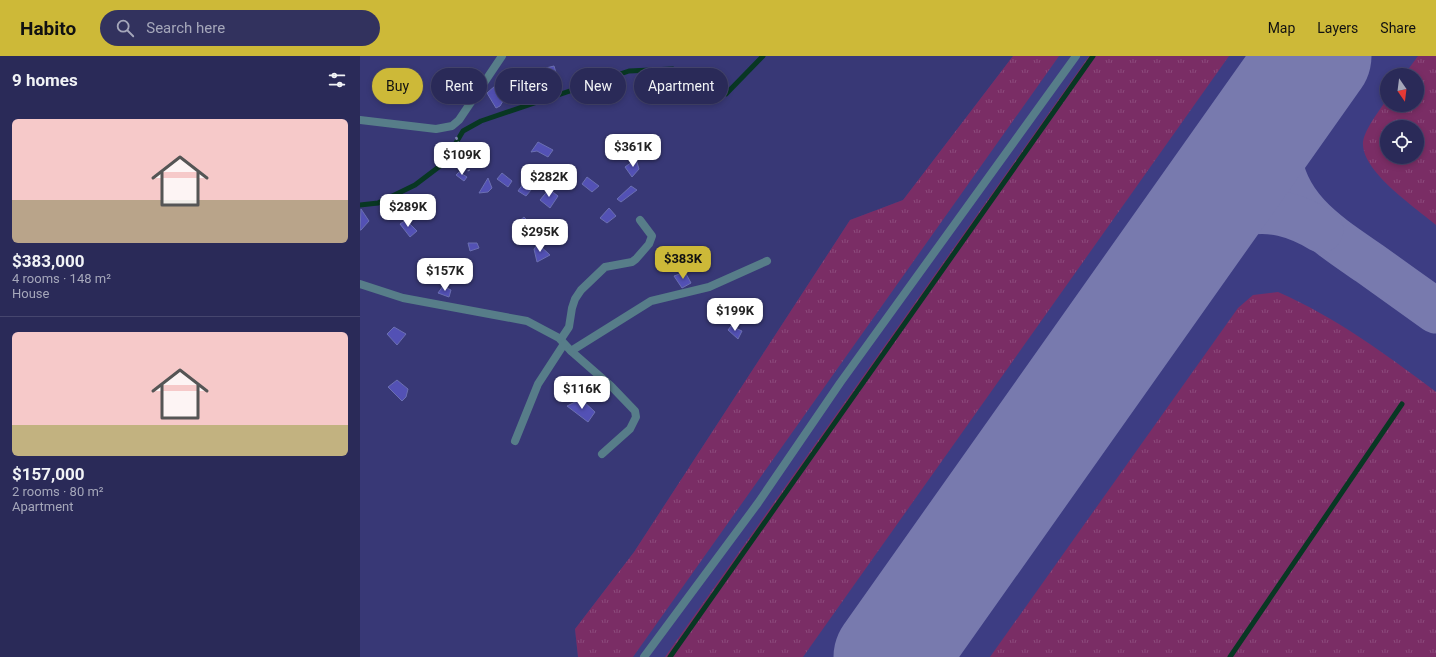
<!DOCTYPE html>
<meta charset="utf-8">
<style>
:root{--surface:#2a2a58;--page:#32325e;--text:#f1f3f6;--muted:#a5a7ba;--line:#46466e;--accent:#cdb938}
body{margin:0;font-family:Roboto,sans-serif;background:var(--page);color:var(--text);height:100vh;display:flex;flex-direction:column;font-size:15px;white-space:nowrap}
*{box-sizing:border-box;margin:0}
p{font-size:13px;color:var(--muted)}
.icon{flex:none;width:22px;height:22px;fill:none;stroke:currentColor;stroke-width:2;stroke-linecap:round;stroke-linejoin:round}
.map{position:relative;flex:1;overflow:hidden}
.side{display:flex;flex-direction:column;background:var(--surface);width:360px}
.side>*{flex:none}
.top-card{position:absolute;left:12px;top:12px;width:380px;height:36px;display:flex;gap:8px}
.needle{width:26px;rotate:166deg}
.buttons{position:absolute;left:1020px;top:12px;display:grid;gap:8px}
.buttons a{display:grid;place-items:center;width:44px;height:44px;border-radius:50%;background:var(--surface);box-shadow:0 2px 6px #0003,0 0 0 1px var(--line);font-size:20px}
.price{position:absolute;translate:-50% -34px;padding:0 9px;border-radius:8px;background:#fff;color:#222;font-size:13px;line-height:26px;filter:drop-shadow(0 1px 2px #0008)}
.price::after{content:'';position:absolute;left:50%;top:24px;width:12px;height:9px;margin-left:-6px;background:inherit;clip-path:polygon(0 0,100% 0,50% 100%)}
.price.on{background:var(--accent);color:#111}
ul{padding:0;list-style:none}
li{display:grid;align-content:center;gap:8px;height:212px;padding:0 12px}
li+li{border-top:1px solid var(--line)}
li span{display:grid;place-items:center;height:124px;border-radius:6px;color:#555}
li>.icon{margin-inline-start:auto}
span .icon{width:72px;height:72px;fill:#fffc;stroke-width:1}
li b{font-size:17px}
h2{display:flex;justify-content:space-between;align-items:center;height:48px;padding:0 12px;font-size:17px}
.pill{padding:0 14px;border-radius:18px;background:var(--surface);box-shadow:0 2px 6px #0003,0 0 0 1px var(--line);font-size:14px;line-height:36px}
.pill.on{background:var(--accent);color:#111}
header{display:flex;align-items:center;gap:24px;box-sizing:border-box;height:56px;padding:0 20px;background:var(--accent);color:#111}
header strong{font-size:19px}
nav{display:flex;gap:22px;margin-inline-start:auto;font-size:14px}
.search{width:280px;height:36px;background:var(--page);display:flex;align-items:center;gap:10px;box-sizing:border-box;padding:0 14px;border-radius:22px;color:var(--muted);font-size:15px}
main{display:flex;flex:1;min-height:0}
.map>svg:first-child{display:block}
.built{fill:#3d3d83;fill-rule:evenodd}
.grass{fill:url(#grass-tufts);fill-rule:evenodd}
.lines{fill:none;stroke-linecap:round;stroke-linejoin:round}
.stream{stroke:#083723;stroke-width:5}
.taxiway{stroke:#787aae;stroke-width:45}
.runway{stroke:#787aae;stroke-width:113}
.building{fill:#5351b5;stroke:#6b6fb2}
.path{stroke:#8183b5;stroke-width:2.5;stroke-dasharray:3 2;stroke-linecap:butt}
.lane{stroke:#577d89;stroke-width:8}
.street{stroke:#577d89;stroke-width:8}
</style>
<header>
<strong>Habito</strong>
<div class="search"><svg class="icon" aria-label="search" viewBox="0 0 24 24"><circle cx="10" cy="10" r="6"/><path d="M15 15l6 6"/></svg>Search here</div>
<nav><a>Map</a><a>Layers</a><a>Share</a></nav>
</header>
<main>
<section class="side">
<h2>9 homes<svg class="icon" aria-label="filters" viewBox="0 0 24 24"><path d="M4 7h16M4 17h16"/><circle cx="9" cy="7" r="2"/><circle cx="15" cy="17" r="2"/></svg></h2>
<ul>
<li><span style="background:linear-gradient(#f6c9c9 65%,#b9a48a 0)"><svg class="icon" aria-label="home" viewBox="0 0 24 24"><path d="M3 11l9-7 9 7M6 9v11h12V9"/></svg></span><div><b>$383,000</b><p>4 rooms · 148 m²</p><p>House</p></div></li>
<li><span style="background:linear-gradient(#f6c9c9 75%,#c2b280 0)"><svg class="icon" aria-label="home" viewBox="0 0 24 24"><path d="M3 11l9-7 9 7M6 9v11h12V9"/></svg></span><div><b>$157,000</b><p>2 rooms · 80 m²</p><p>Apartment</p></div></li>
</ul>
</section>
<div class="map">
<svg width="1076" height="601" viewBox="0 0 1076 601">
<defs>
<pattern id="grass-tufts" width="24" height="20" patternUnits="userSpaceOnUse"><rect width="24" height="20" fill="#7a2d65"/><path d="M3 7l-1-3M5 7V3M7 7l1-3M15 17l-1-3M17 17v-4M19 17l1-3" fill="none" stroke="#8c4b7c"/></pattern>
</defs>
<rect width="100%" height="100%" fill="#383876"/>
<path class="built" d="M653,0H1076V601H218L215,573L274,496L490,164L543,144ZM1027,19H1057V49H1027ZM1027,71H1057V101H1027Z"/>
<g class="grass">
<path d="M653,0H699L273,601H218L215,573L274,496L490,164L543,144Z"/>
<path d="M729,0H869L443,601H305Z"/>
<path d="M1058,0H1076V169C1056,152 1004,117 1003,89C1002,76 1020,54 1027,43V49H1057V19H1044ZM1027,71H1057V101H1027Z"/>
<path d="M918,236C975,261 1027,299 1076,336V601H630L878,252L893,239Z"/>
</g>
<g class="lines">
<g class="stream">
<path d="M0,149L18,147L55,129L84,107L103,75L121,65L269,15L313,13L354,40L366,38L403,0"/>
<path d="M310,601L733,0"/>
<path d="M870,601L1042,348"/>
</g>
<g class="taxiway">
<path d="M932,33C925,53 918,74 919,96C923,151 968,179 1009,207C1031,223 1054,239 1076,255"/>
<path d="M819,193C845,166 886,149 923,158C936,161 949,167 961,174"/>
</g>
<path class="runway" d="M530,601L955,0"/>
</g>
<g class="building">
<path d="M194,10L200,30L188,31L186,12Z"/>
<path d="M135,30L143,45L140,50L136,52L127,37Z"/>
<path d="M178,86L193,94L188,101L177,95L171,96Z"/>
<path d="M276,103L279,113L272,121L265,111Z"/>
<path d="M99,116L107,121L104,125L96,119Z"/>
<path d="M142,117L152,125L148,131L137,123Z"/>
<path d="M227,121L239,130L232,136L222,128Z"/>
<path d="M128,122L132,132L128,136L119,137Z"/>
<path d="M163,128L171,134L166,140L158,135Z"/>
<path d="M271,130L277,134L261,146L257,143Z"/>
<path d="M189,133L198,140L190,152L180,144Z"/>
<path d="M249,152L256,160L247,167L240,162Z"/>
<path d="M1,153L9,165L1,174H0Z"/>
<path d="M164,161L169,166L160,173L158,166Z"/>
<path d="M46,164L57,175L50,181L40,168Z"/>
<path d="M108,187H117L119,192L110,195Z"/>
<path d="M178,188L190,199L177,206L174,193Z"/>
<path d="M325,216L331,227L322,232L314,220Z"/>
<path d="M83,230L91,234L89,241L78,237Z"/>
<path d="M371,270L382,275L378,283L368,274Z"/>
<path d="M34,271L46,278L37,289L27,278Z"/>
<path d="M37,324L48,333L46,341L42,345L28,331Z"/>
<path d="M221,343L235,356L228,366L207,350Z"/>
</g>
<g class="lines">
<path class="path" d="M96,81L109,115"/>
<path class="lane" d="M284,601L398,447L480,327L716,0"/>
<g class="street">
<path d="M0,64L76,73L92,70L99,64L142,0"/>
<path d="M0,228L43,242L167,265L199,282L211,295L251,330L275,355L276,361L270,373L242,398"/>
<path d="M201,283L209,271L212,252L215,243L221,234L245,211L272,206L276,203L289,188L292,180L280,164"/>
<path d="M211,295L291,245L349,231L407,205"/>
<path d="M155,385L178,328L204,288"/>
</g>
</g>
</svg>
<div class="buttons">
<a><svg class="needle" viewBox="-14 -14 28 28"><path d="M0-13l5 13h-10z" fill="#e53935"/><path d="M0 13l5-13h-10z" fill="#a5a7ba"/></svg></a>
<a><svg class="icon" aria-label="locate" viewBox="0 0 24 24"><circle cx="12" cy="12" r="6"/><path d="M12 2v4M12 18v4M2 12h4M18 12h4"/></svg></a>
</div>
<b class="price" style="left:273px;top:112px">$361K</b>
<b class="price" style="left:102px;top:120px">$109K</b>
<b class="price" style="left:189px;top:142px">$282K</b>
<b class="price" style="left:48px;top:172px">$289K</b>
<b class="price" style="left:180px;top:197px">$295K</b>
<b class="price on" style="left:323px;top:224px">$383K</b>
<b class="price" style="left:85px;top:236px">$157K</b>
<b class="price" style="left:375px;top:276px">$199K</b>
<b class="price" style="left:222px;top:354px">$116K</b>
<div class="top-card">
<a class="pill on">Buy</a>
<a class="pill">Rent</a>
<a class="pill">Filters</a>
<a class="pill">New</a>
<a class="pill">Apartment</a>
</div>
</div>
</main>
